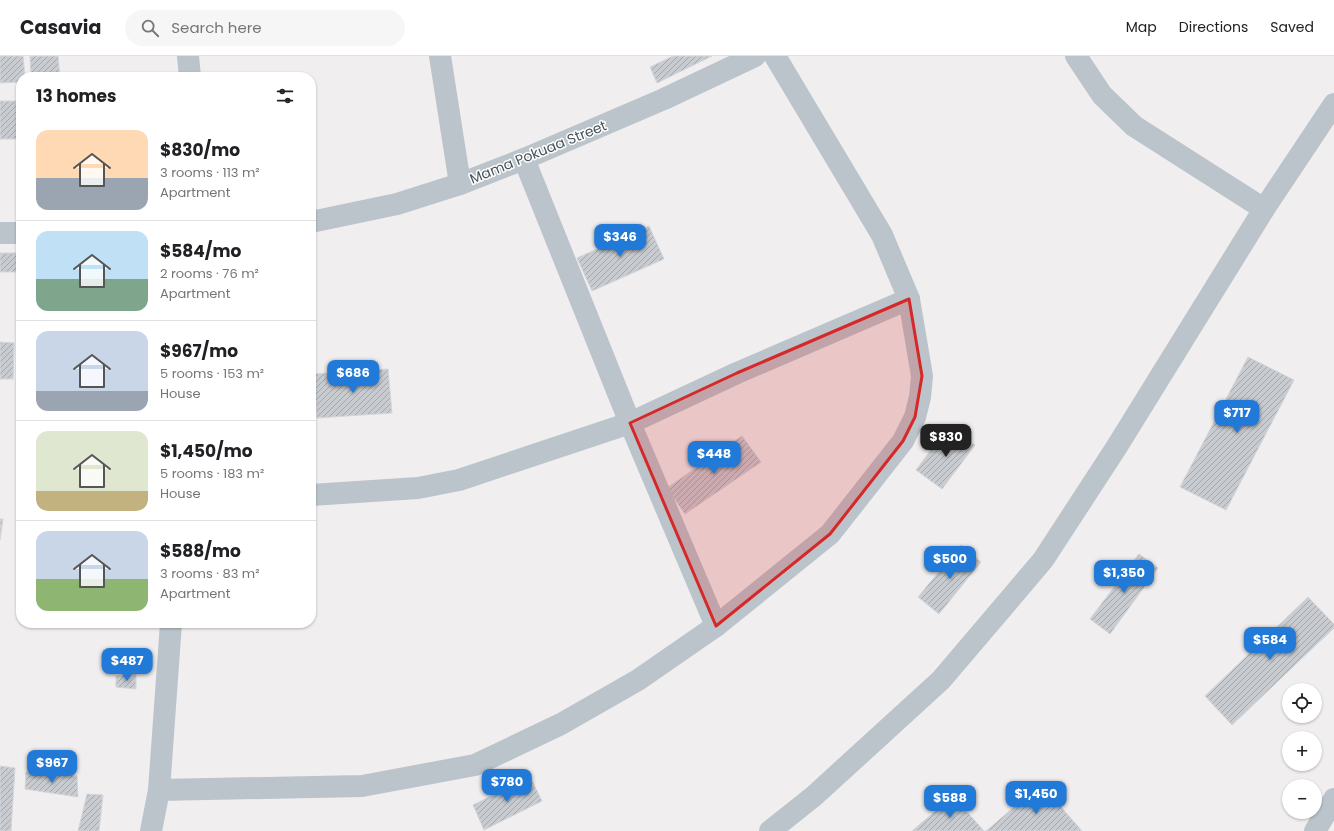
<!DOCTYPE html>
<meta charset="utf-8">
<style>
:root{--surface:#fff;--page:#f6f6f6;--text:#202124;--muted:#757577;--line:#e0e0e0;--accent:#217ad8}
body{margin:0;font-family:Poppins,sans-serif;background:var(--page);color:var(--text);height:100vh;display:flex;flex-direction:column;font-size:15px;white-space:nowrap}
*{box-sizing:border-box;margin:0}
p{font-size:13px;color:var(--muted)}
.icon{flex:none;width:22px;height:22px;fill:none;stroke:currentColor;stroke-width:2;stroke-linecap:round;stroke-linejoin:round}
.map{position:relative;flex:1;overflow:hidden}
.drawer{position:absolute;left:16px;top:16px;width:300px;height:556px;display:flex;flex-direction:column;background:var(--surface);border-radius:16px;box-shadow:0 1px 3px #0004}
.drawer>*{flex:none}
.buttons{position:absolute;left:1282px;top:627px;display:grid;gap:8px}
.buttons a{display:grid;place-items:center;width:40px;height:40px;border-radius:50%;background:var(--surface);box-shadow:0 1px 3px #0004;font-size:20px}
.price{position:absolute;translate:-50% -34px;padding:0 9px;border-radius:8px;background:var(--accent);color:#fff;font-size:13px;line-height:26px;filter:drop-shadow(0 1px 2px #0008)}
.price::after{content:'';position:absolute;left:50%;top:24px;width:12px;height:9px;margin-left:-6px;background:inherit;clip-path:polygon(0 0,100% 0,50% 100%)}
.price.active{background:#222;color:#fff}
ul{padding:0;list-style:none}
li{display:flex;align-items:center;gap:12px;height:100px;padding:0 20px}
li+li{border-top:1px solid var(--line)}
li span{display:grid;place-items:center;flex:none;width:112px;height:80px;border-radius:12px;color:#555}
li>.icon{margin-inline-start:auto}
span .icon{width:48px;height:48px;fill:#fffc;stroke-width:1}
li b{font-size:17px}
h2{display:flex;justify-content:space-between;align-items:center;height:48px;padding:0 20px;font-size:17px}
header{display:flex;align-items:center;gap:24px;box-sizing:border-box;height:56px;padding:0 20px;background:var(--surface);border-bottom:1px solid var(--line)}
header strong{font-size:19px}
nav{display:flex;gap:22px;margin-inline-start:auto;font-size:14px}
.search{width:280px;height:36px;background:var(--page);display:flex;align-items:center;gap:10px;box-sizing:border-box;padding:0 14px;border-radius:22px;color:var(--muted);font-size:15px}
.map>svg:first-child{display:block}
.building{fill:url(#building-hatch);stroke:#d3d5da}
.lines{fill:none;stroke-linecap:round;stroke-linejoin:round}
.minor{stroke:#bbc4cb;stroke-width:22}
.marked{fill:#d62828;fill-opacity:0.2;stroke:#d62828;stroke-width:3;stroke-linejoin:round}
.labels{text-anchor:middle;stroke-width:3;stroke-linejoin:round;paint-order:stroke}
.street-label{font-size:14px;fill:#47535b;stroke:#fff}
</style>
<header>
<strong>Casavia</strong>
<div class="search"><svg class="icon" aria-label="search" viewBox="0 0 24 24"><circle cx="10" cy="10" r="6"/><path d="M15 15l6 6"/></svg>Search here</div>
<nav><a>Map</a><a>Directions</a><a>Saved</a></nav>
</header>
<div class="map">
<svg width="1334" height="775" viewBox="0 0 1334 775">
<defs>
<pattern id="building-hatch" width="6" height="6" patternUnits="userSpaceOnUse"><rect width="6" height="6" fill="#c8ccd1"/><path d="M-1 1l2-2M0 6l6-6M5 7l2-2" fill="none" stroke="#a4a8ad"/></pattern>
</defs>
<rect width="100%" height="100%" fill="#f1eeef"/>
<g class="building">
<path d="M0,0H23L25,21H21V26L0,27Z"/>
<path d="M30,0H58L60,21H31Z"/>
<path d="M673,0H712L657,27L650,11Z"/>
<rect x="0" y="45" width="21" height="38"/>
<path d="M649,170L664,203L592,235L577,202Z"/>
<rect x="0" y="197" width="21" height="19"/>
<path d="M0,286L14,287L13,323H0Z"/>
<path d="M1248,301L1294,324L1226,454L1180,431Z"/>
<path d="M388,313L392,357L317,362L314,318Z"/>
<path d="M949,370L975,389L942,433L916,414Z"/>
<path d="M742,380L761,406L685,458L667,432Z"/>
<path d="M0,463H3L0,484Z"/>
<path d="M961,489L981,506L939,558L918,541Z"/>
<path d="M1139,498L1158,512L1110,578L1090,563Z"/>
<path d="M1308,541L1334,568V572L1232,669L1205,640Z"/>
<path d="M136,618V633L116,631V620Z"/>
<path d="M0,710L15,712L11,775H0Z"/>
<path d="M26,716L77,720L78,741L25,733Z"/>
<path d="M530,721L542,745L484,774L473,749Z"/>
<path d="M1041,728L1082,775H986Z"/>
<path d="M87,738L103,739L99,775H78Z"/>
<path d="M953,740L984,775H912Z"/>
</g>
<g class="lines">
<g class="minor">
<path d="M188,0L190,21"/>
<path d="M440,0L460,128"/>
<path d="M1076,0L1102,39L1134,70L1264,153"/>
<path d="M524,103L630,367L716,570"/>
<path d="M311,166L397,148L460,128L524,103L664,43L755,0"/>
<path d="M0,177H21"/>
<path d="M311,439L418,432L459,424L630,367L737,317L909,243"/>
<path d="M159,734L362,730L475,709L561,668L638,624L716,570L830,478L903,385L915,361L920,341L922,320L909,243L882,179L775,0"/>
<path d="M151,775L159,734L171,567"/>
<path d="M770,775L814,740L941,624L1043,504L1116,392L1264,153L1334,48"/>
<path d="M1315,775L1334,743"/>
</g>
</g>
<path class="marked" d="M909,243L922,320L915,361L903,385L830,478L716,570L630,367L737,317Z"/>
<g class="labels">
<g class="street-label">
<text transform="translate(538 96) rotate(-22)" y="5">Mama Pokuaa Street</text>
</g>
</g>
</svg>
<div class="buttons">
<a><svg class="icon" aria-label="locate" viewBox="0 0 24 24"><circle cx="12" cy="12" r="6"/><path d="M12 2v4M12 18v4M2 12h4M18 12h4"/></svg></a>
<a>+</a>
<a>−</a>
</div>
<b class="price" style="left:620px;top:202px">$346</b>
<b class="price" style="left:353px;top:338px">$686</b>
<b class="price" style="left:1237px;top:378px">$717</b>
<b class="price active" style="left:946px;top:402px">$830</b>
<b class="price" style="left:714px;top:419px">$448</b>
<b class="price" style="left:950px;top:524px">$500</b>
<b class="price" style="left:1124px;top:538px">$1,350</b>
<b class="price" style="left:1270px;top:605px">$584</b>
<b class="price" style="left:127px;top:626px">$487</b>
<b class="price" style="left:52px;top:728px">$967</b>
<b class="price" style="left:507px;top:747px">$780</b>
<b class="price" style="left:1036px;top:759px">$1,450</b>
<b class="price" style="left:950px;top:763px">$588</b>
<section class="drawer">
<h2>13 homes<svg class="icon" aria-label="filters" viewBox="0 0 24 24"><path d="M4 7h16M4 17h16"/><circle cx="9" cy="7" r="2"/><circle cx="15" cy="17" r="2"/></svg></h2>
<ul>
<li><span style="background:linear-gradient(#ffd9b3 60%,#9aa5b1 0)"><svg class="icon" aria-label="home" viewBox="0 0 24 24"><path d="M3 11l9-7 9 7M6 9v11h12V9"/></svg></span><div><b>$830/mo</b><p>3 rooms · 113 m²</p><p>Apartment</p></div></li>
<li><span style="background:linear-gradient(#bfe0f5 60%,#7fa58c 0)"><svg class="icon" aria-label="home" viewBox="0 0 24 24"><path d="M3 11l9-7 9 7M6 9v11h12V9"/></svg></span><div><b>$584/mo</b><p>2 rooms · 76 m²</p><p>Apartment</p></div></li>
<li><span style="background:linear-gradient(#c9d6e8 75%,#9aa5b1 0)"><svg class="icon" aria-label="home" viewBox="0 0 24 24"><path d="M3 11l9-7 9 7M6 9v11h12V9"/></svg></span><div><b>$967/mo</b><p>5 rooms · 153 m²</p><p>House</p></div></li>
<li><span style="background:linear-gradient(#dfe7d0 75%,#c2b280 0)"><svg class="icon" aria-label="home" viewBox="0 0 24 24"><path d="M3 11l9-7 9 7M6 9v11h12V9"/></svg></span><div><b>$1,450/mo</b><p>5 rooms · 183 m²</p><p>House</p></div></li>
<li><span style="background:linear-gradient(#c9d6e8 60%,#8fb573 0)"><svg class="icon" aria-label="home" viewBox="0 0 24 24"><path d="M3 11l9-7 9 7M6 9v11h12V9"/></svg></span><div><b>$588/mo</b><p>3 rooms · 83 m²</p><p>Apartment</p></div></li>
</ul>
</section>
</div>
